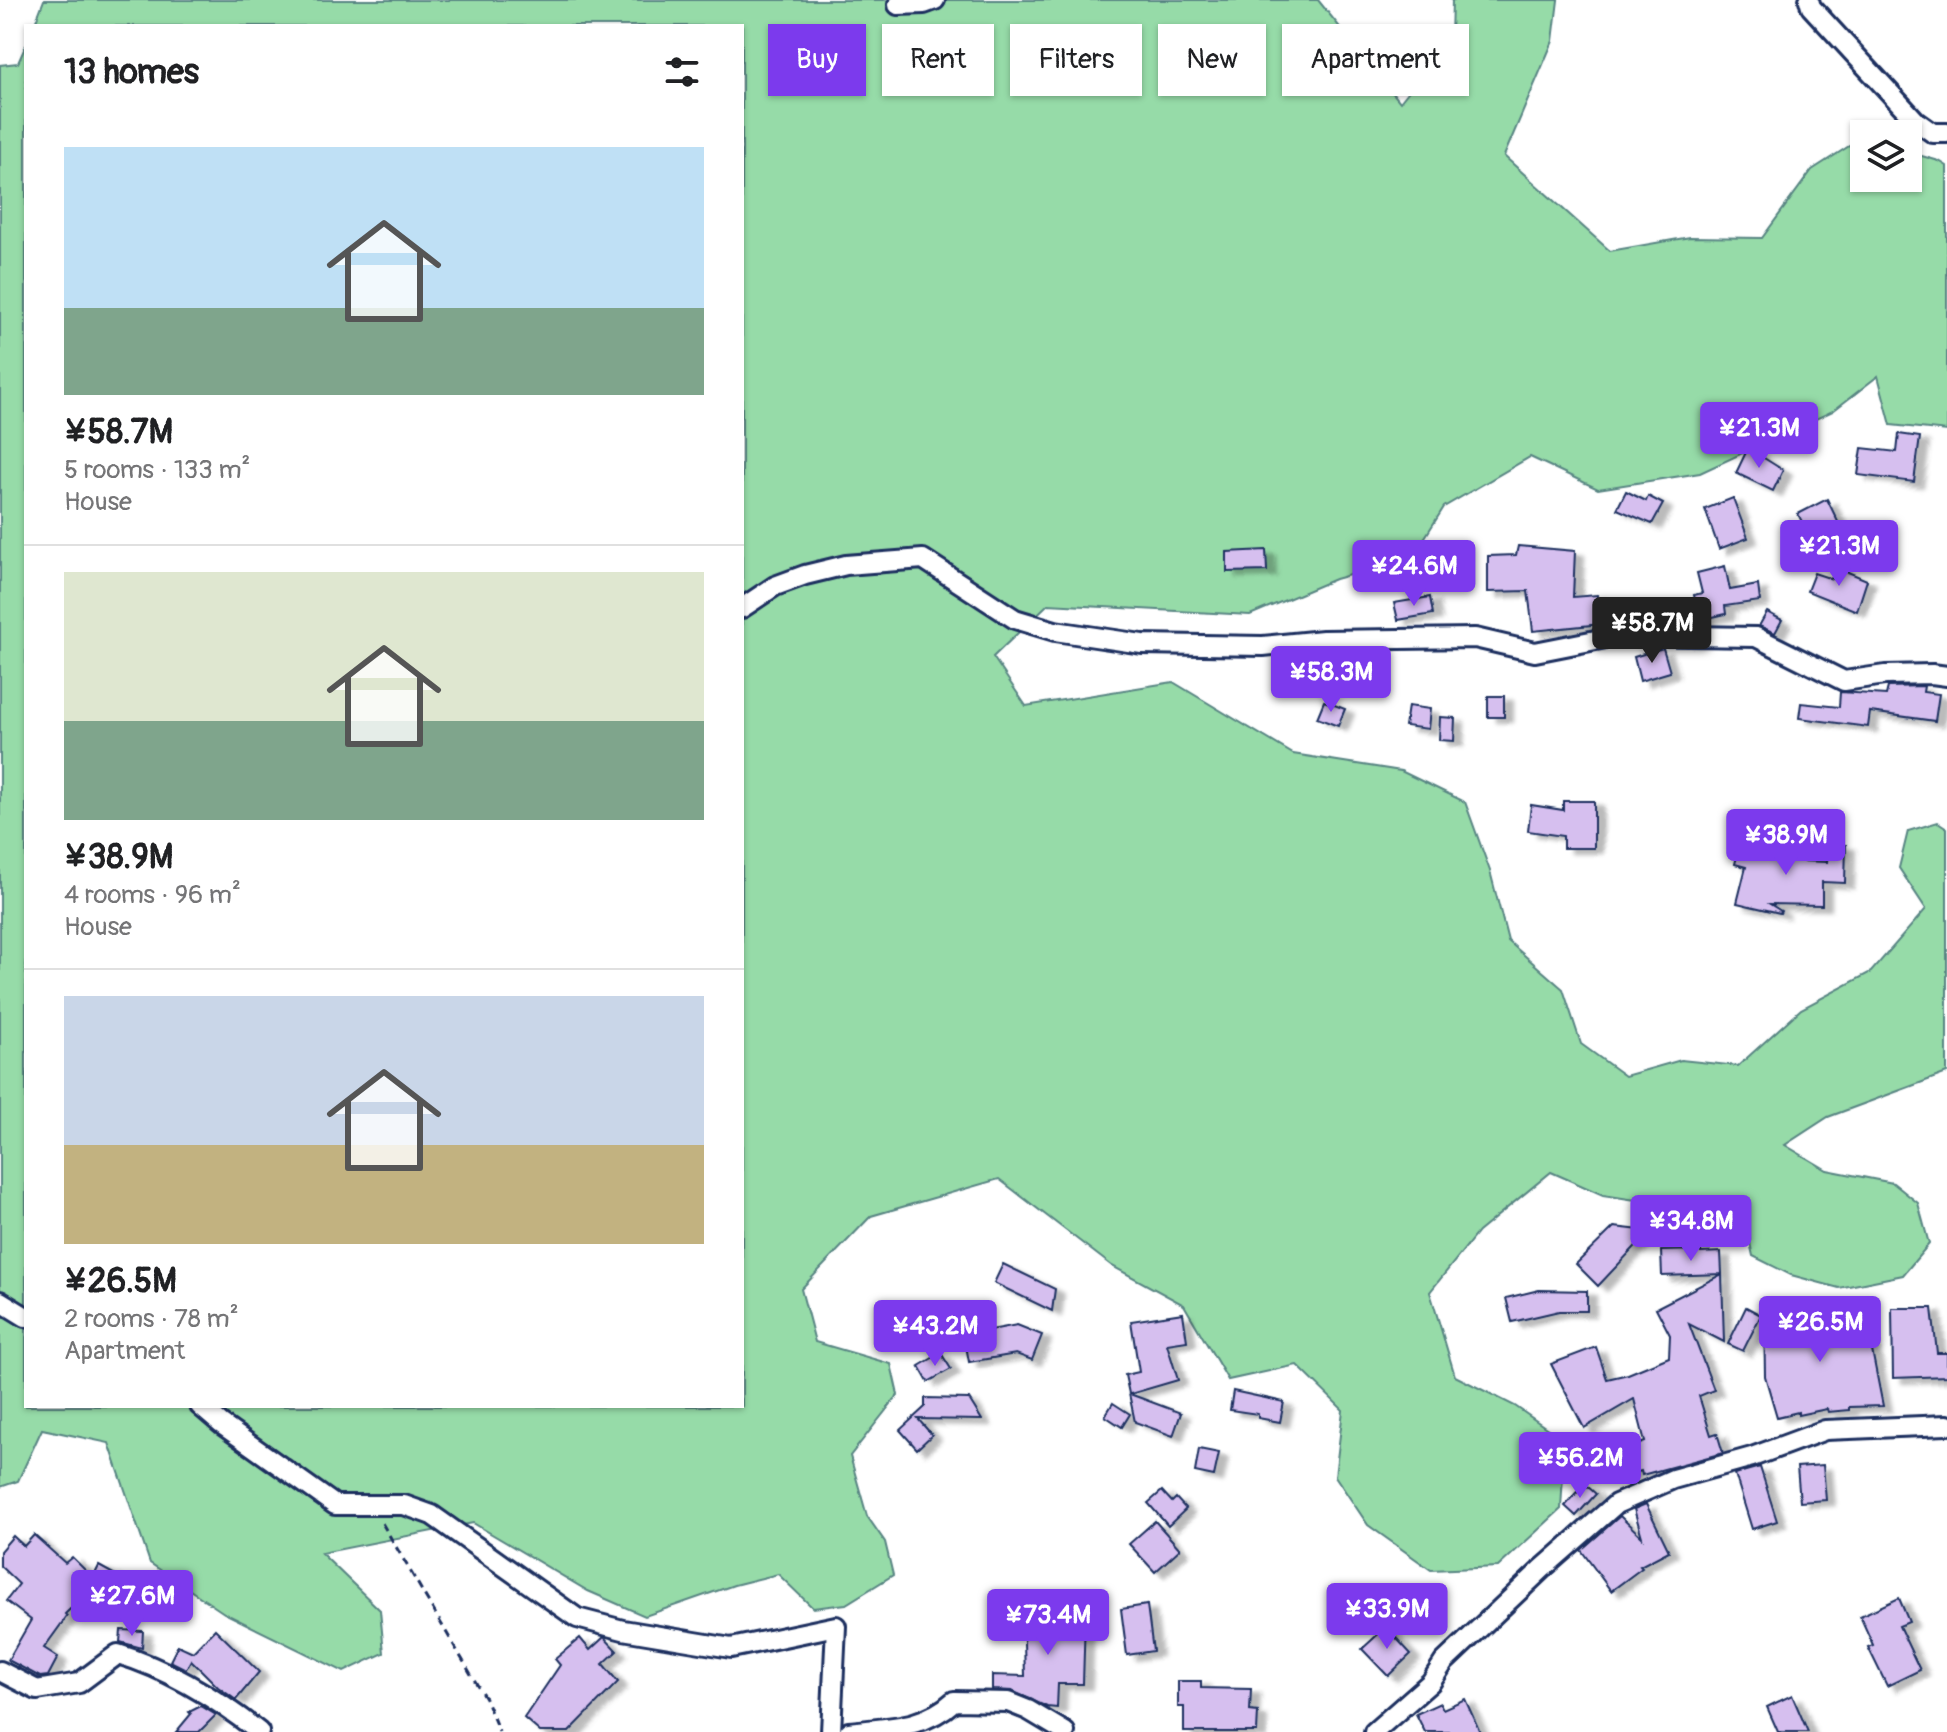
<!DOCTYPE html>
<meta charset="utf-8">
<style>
:root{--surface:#fff;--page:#f2f2f2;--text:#202124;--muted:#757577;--line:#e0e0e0;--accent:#7c3aed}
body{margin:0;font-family:Pangolin,sans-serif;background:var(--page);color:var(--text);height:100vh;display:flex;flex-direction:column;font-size:30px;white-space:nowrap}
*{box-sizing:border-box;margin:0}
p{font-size:26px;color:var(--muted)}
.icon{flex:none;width:44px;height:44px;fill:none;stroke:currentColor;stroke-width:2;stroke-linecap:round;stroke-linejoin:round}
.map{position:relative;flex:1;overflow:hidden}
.side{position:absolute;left:24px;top:24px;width:720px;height:1384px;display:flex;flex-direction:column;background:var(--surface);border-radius:0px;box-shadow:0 2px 6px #0004}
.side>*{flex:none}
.banner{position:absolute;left:768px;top:24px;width:760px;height:72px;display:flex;gap:16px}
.controls{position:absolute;left:1850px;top:120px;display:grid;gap:16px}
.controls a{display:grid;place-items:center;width:72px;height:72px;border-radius:0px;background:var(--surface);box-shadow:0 2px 6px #0004;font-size:40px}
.price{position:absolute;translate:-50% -68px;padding:0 18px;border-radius:8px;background:var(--accent);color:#fff;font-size:26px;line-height:52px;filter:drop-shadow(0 2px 4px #0008)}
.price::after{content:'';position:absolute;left:50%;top:48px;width:24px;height:18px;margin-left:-12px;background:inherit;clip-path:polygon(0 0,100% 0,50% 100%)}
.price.selected{background:#222;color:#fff}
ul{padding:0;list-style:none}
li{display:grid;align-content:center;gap:16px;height:424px;padding:0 40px}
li+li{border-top:2px solid var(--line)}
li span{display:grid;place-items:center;height:248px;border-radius:0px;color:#555}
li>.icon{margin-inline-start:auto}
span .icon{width:144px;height:144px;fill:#fffc;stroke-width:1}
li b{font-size:34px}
h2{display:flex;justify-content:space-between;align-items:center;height:96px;padding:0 40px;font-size:34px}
.chip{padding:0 28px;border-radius:0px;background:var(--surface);box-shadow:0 2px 6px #0004;font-size:28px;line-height:72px}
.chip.selected{background:var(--accent);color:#fff}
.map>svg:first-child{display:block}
.green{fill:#96dba8;stroke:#588583;stroke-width:2}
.building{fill:#d6bfef;stroke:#1b2f5e;stroke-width:2;filter:url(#shadow)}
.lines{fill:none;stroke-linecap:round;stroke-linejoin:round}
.minor-casing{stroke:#1b2f5e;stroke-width:24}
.path{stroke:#1b2f5e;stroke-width:3;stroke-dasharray:8 6;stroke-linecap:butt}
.minor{stroke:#fff;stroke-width:18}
</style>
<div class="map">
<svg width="1947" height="1732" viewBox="0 0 1947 1732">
<defs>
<filter id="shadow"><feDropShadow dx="9" dy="5" stdDeviation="2" flood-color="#0004"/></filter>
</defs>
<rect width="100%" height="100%" fill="#fff"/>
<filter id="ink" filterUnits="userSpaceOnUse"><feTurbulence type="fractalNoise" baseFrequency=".0125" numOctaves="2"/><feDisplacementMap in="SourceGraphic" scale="16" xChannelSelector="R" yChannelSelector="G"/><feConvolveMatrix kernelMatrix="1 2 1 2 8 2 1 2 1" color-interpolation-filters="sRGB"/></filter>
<g filter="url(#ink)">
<path class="green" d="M44,0H1318L1400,102L1451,38L1452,0H1558L1553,41L1504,156L1610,251L1690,237L1762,238L1812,170L1860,139L1864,140V178H1908V152L1939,161L1947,166V431L1891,425L1878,376L1833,411L1700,473L1598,489L1530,457L1444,507L1412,558L1335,579L1250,615L1048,604L993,657L1026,706L1173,682L1293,754L1401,771L1465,802L1490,871L1508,941L1563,989L1581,1044L1625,1076L1681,1060L1738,1066L1801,1009L1871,972L1926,909L1899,868L1908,831L1938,822L1947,828V1073L1828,1117L1785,1145L1827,1170L1893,1183L1918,1203L1929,1244L1903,1275L1839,1288L1791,1275L1753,1256L1742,1207L1668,1205L1603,1195L1551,1172L1478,1232L1430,1292L1455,1376L1515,1406L1565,1441L1561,1509L1498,1567L1431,1570L1368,1525L1335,1476L1343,1410L1297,1365L1228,1380L1184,1305L1112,1266L999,1179L871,1216L801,1289L815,1342L891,1364L898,1395L850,1456L867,1516L885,1542L893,1575L846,1604L813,1608L778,1574L734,1585L645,1616L588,1591L473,1523L321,1553L380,1610L384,1653L344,1672L224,1613L150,1563L109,1443L42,1429L18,1481L0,1487V65L18,63L26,45V1406H742V26H34Z"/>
<g class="building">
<path d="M1899,434L1920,437L1914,482L1858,475L1862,448L1897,452Z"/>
<path d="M1748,448L1783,470L1773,491L1736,473Z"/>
<path d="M1626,491L1646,501L1648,496L1663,504L1652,524L1617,509Z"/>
<path d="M1733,498L1748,538L1719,549L1705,509Z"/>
<path d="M1827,499L1841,528L1830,534L1832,539L1815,548L1798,514Z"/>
<path d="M1518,546L1575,551L1573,597L1597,595L1601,624L1533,631L1528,591L1488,592V556L1516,555Z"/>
<path d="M1266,550L1267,571L1227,572V552Z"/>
<path d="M1725,566L1730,590L1758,585L1760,601L1725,606L1726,614L1699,620L1694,595L1702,593L1697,573Z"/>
<path d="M1836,567L1867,580L1857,611L1807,591L1814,573L1832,579Z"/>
<path d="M1430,597L1433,614L1398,620L1394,603Z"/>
<path d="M1767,612L1782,620L1775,633L1759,626Z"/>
<path d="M1663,648L1670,672L1640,681L1634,657Z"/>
<path d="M1358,652L1360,662L1337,667L1339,683L1314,686L1310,653Z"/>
<path d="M1924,686L1923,692L1939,694L1935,721L1870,712L1868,727L1799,718L1801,703L1839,707L1840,692L1886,695L1888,687Z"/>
<rect x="1488" y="696" width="16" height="21"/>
<path d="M1324,701L1345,709L1338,726L1317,718Z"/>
<path d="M1408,706L1430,709L1428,729L1405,726Z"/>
<path d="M1440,717L1455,718L1454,741L1439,740Z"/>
<path d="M1563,801H1594V848H1563V836L1528,831L1531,805L1563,810Z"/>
<path d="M1741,840L1780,850L1777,860L1827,862L1828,845H1846L1845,883L1822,882V905L1770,904L1781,911L1780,913L1737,903L1746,867L1735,864Z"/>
<path d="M1614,1227L1650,1231L1598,1286L1576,1264Z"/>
<path d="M1701,1250V1253L1721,1252L1722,1274L1662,1276L1661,1251Z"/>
<path d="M1003,1264L1055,1289L1052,1311L994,1283Z"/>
<path d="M1722,1274L1724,1342L1689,1324L1714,1390L1699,1396L1711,1435L1717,1433L1723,1453L1642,1475L1641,1471L1624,1476L1617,1452L1645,1442L1634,1399L1584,1428L1551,1364L1596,1347L1607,1379L1628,1374L1669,1357L1670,1335L1656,1308Z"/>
<path d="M1539,1290L1587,1291V1311H1559L1512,1322L1506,1298Z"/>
<path d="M1746,1307L1761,1315L1743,1351L1728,1344Z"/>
<path d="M1892,1308H1932L1937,1353H1947V1376L1893,1378Z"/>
<path d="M1864,1310L1883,1406L1849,1407V1410L1828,1412L1827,1409L1798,1415V1412L1777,1417L1765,1376L1764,1314H1790V1325Z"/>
<path d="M1183,1313L1187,1341L1167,1344L1178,1380L1130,1394L1181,1413L1173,1436L1135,1422L1125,1375L1139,1372L1131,1321Z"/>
<path d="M1017,1325L1042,1335L1032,1360L1016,1354L969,1362L964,1335Z"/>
<path d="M941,1353L951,1369L928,1382L919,1366Z"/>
<path d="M1233,1391L1284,1402L1280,1422L1258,1418V1414L1230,1410Z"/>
<path d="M925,1398L969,1399L982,1420L918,1419L932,1435L917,1449L900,1430L925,1407Z"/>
<path d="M1113,1403L1130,1414L1122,1427L1105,1416Z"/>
<path d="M1199,1449L1219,1453L1214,1476L1195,1472Z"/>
<path d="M1823,1465L1826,1500L1800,1502L1797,1467Z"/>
<path d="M1760,1467L1777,1521L1752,1529L1735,1474Z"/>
<path d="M1585,1484L1596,1494L1576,1516L1565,1506Z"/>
<path d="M1162,1491L1172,1502L1176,1498L1186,1509L1168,1526L1148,1503Z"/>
<path d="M1646,1504L1669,1551L1640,1566L1642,1568L1611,1591L1581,1550L1620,1516L1642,1537L1634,1509Z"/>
<path d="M1155,1521L1180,1549L1155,1572L1129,1544Z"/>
<path d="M34,1535L65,1563L72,1557L93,1578L99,1566L119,1577L111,1592L96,1584L65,1614L67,1616L44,1648L58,1657L48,1676L40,1677L8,1660L31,1620L6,1601L19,1584L0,1566V1551L13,1536L24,1546Z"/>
<path d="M1899,1598L1909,1622L1899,1626L1920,1670L1887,1686L1868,1647L1873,1645L1860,1616Z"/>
<path d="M1147,1605L1153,1651L1127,1655L1121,1609Z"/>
<path d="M1023,1609L1057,1610V1617H1085L1083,1684H1058L1057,1708L1047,1707L1012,1691L992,1690V1675L1025,1676Z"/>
<path d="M1386,1627L1411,1654L1388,1676L1362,1649Z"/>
<path d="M215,1629L259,1672L236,1700L218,1687L191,1660L186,1669L170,1661L178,1645L193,1652Z"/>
<path d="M121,1630L143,1631L142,1648L120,1642Z"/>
<path d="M604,1637L617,1651L603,1664L618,1682L569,1732H540L524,1718L560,1665L555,1659L580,1638L590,1650Z"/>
<path d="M1178,1681H1201V1688L1251,1689L1250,1711L1258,1712L1257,1732H1184V1707H1178Z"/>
<path d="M1792,1695L1808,1732H1778L1767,1707Z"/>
<path d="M1465,1699L1480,1732H1425L1416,1714L1440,1703L1443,1709Z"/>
<path d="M201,1706L216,1715L199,1732H176L191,1714L189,1712Z"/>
</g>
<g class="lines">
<defs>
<g id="minor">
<path d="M1809,0L1811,7L1916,121L1933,133H1947"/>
<path d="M898,5L924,4L935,0"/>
<path d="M742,608L775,586L805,575L846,565L923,559L1015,619L1055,631L1142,644L1263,646L1323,640L1475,638L1535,652L1621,635L1756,637L1844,681L1885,675L1932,674L1947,676"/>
<path d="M0,1301L26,1317"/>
<path d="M200,1406L221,1424L335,1505H404L432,1515L577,1618L623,1630L731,1648L836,1626L831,1732"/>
<path d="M0,1671L37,1690L79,1683L118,1654C171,1670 216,1698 259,1732"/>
<path d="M849,1732C889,1727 923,1729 954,1701L1008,1702L1028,1710L1065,1732"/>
<path d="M1374,1732L1431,1682L1444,1662L1542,1569L1616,1504L1673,1479L1752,1457L1825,1430L1947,1425"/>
</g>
</defs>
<use href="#minor" class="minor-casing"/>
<path class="path" d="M382,1523L485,1698L499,1732"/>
<use href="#minor" class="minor"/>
</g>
</g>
</svg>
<div class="controls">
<a><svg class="icon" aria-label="layers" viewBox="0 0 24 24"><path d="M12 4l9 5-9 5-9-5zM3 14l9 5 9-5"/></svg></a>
</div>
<b class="price" style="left:1759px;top:470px">¥21.3M</b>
<b class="price" style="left:1839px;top:588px">¥21.3M</b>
<b class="price" style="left:1414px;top:608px">¥24.6M</b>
<b class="price selected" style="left:1652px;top:665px">¥58.7M</b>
<b class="price" style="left:1331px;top:714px">¥58.3M</b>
<b class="price" style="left:1786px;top:877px">¥38.9M</b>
<b class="price" style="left:1691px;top:1263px">¥34.8M</b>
<b class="price" style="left:1820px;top:1364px">¥26.5M</b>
<b class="price" style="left:935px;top:1368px">¥43.2M</b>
<b class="price" style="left:1580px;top:1500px">¥56.2M</b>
<b class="price" style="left:132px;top:1638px">¥27.6M</b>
<b class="price" style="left:1387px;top:1651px">¥33.9M</b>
<b class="price" style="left:1048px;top:1657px">¥73.4M</b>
<div class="banner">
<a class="chip selected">Buy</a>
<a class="chip">Rent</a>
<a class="chip">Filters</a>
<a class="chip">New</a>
<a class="chip">Apartment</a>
</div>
<section class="side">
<h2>13 homes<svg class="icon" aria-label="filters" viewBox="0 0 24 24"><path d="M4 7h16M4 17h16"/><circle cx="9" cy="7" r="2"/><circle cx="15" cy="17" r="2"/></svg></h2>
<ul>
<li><span style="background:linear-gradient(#bfe0f5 65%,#7fa58c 0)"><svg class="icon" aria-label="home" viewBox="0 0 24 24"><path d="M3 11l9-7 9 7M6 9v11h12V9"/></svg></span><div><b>¥58.7M</b><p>5 rooms · 133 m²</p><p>House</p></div></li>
<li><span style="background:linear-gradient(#dfe7d0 60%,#7fa58c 0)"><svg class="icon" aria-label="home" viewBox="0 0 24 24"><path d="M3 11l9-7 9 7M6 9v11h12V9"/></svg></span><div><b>¥38.9M</b><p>4 rooms · 96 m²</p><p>House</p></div></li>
<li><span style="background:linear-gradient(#c9d6e8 60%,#c2b280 0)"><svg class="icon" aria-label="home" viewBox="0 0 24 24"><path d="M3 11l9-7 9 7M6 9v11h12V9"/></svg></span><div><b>¥26.5M</b><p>2 rooms · 78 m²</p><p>Apartment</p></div></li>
</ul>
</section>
</div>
